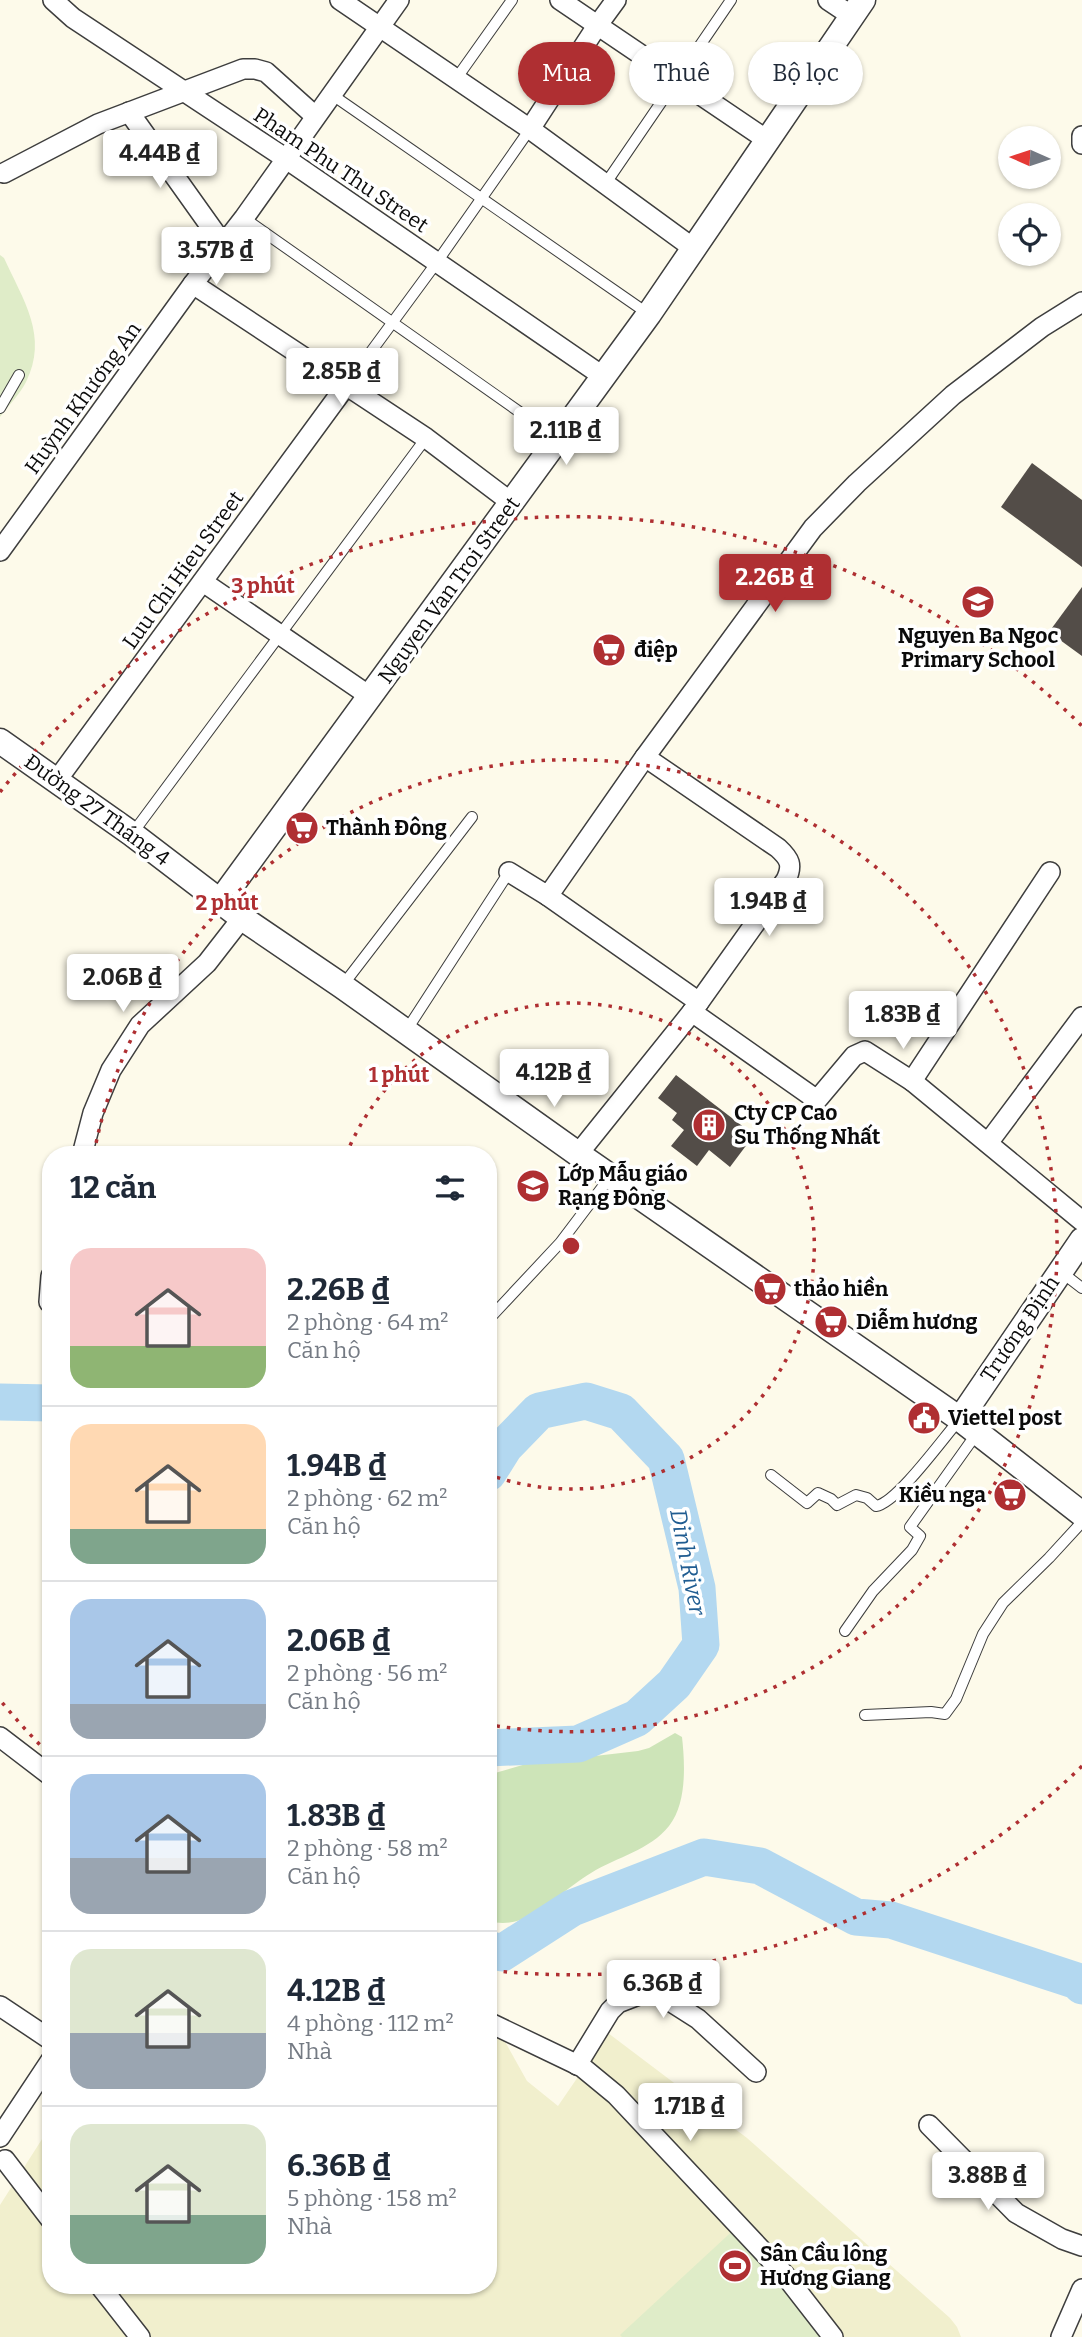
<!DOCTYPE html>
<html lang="vi">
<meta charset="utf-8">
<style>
:root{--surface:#fff;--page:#f2f2f3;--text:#1f2937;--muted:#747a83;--line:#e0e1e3;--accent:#af2f32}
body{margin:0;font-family:Bitter,serif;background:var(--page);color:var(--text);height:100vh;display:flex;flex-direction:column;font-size:26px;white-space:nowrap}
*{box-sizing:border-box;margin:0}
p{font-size:23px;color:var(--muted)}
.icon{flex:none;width:38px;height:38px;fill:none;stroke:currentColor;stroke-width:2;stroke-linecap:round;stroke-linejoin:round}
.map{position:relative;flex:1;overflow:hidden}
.side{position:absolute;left:42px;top:1146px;width:455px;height:1148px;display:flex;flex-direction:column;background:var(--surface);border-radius:28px;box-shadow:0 2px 5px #0004}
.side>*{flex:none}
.top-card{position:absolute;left:518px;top:42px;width:458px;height:63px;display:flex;gap:14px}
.needle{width:46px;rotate:273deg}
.buttons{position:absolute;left:998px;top:126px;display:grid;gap:14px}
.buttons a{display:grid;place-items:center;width:63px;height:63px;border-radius:50%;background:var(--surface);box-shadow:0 2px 5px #0004;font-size:35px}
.price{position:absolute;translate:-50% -60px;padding:0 16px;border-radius:7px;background:#fff;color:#222;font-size:23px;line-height:46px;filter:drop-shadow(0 2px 4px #0008)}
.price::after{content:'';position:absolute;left:50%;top:42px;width:21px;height:16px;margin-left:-10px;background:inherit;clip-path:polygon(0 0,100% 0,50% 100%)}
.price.selected{background:var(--accent);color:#fff}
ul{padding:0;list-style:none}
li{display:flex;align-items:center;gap:21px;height:175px;padding:0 28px}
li+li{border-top:2px solid var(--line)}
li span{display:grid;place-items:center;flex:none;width:196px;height:140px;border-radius:21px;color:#555}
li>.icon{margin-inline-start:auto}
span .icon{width:84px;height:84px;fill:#fffc;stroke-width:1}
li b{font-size:30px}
h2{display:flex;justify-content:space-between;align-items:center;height:84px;padding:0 28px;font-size:30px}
.chip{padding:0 24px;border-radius:32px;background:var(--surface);box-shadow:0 2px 5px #0004;font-size:24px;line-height:63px}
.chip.selected{background:var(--accent);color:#fff}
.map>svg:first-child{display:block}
.farmland{fill:#f1efcd}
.green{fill:#cde4b8}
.pitch{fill:#dfecc8}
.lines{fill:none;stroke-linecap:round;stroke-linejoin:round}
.river{stroke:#b3d8f0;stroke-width:37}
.building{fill:#534d48}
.service-casing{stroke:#3e3e3e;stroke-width:12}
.minor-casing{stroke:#3e3e3e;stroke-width:22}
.tertiary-casing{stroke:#3e3e3e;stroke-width:27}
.service{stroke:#fff;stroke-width:10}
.minor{stroke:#fff;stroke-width:19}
.tertiary{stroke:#fff;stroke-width:24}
.ring{fill:none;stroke:#af2f32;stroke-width:3.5;stroke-dasharray:3.5 7}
.labels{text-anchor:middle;stroke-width:7;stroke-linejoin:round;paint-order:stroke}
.street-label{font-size:21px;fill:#0b0b0b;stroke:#fff}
.poi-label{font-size:21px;font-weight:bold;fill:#0b0b0b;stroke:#fff;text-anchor:start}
.water-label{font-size:23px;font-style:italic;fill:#1f5c91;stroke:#fff}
.centre{fill:#af2f32;stroke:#fff;stroke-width:3.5}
.ring-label{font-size:21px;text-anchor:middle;font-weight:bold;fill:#af2f32;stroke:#fff;stroke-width:7;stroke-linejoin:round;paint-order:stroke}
</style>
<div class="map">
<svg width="1082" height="2337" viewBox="0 0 1082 2337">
<rect width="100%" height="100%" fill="#fdfaea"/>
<path class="farmland" d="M488,2029L503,2038L527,2081L558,2106L608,2033L747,2138L950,2318L957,2327L961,2337H0V2205L51,2125V2286H488Z"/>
<path class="green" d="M675,1733L682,1737C685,1764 687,1803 669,1826C650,1850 617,1857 591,1873C570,1885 542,1913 520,1920C509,1924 500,1923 488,1922V1775L526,1764L638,1751L649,1748Z"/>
<g class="pitch">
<path d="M0,255L4,258C23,300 49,336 26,382C20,394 8,406 0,417Z"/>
<path d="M740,2224L830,2337H622L620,2335Z"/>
</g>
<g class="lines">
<g class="river">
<path d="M0,1402L51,1403"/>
<path d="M488,1473L505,1446L539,1411L586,1401L621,1412L666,1459L697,1588L701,1645L674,1684L637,1718L578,1744L488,1748"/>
<path d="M488,1949L502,1953L572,1908L704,1857L760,1866L856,1917L891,1920L1077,1981L1082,1986"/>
</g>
</g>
<g class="building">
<path d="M1032,463L1082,500V567L1001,507Z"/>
<path d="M1082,587V656L1049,632Z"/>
<path d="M676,1075L754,1135L730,1167L709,1150L697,1166L671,1146L684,1130L672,1120L677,1113L658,1098Z"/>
</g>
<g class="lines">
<defs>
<g id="service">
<path d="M456,79L512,0"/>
<path d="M331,94L647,313"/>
<path d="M606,183L731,0"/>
<path d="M244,218L558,439"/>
<path d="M345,387L437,262L530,129"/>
<path d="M0,408L19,375"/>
<path d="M132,834L426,438"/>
<path d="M343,985L472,817"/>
<path d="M406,1031L509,872"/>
<path d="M1060,1271L1082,1288"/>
<path d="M489,1319L560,1243L610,1177"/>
<path d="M771,1475L807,1503L818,1493L831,1499L837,1505L856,1495L867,1498L876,1506C897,1503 944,1437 960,1419"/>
<path d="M845,1631L873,1591L912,1550L920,1536L910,1527L977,1433"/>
<path d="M865,1715L931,1712L945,1714L956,1699L983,1634L1003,1603L1049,1558L1082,1522"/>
</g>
<g id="minor">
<path d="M53,0L73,18L285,158L604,377"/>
<path d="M340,0L530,129L693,248"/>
<path d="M560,0L767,140"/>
<path d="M828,0L852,16"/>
<path d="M129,112L223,244"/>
<path d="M530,129L597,26L616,0"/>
<path d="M1082,136V144"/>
<path d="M4,173L98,124L243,69H255L266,72L315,116"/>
<path d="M193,284L426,438L512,503"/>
<path d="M0,551L193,284L244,218L399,0"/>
<path d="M203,582L371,697"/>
<path d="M57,780L345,387"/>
<path d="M509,872L548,896L645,757L813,528L857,483L953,395L1042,327L1082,302"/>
<path d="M548,896L699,1002"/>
<path d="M692,1012L817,1100L854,1056L865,1051L912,1081L1082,1221"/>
<path d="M912,1081L1050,872"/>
<path d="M988,1143L1082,1017"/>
<path d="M578,1154L692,1012L786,880C793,865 790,859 778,848L645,757"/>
<path d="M82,1155L93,1113L111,1070L140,1025L207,963L242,918"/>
<path d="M49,1302L51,1276"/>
<path d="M0,1737L51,1776"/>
<path d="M0,2006L51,2040"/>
<path d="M488,2022L582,2067L616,2095L784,2274L833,2337"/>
<path d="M577,2065L610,2011L618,2003L644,1993L654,1991L698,2019L756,2072"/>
<path d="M929,2125L1016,2213L1062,2239L1082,2246"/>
<path d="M0,2137L51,2060"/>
<path d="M5,2160L51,2220"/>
<path d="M100,2286L140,2337"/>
<path d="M1061,2337L1082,2289"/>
</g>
<g id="tertiary">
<path d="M0,741L132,834L242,918L342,986L578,1154L960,1419L1082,1514"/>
<path d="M221,900L649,314L863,0"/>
<path d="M960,1419L1082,1240"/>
</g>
</defs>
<use href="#service" class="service-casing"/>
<use href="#minor" class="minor-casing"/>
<use href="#tertiary" class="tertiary-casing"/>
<use href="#service" class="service"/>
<use href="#minor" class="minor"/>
<use href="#tertiary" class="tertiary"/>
</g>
<g class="ring">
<path d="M346 1155A243 243 0 1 1 490 1475"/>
<path d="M94 1153A486 486 0 1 1 491 1725"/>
<path d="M1082 1766A729 729 0 0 1 488 1970M47 1752A729 729 0 0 1 0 1700M0 792A729 729 0 0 1 1082 726"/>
</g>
<defs>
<symbol id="school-disc" viewBox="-11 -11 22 22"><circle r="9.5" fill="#af2f32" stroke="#fff"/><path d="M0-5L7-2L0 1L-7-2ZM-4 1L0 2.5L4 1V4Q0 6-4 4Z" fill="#fff"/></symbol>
<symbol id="supermarket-disc" viewBox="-11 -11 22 22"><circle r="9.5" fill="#af2f32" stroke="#fff"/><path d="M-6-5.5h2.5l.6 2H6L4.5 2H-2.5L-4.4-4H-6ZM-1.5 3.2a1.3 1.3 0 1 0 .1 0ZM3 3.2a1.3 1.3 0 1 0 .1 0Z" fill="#fff"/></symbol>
<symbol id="building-disc" viewBox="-11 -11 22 22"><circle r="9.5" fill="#af2f32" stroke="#fff"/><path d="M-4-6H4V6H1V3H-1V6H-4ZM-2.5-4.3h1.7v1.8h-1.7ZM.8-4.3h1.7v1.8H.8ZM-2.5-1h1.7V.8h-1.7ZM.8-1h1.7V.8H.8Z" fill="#fff"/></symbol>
<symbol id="civic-disc" viewBox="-11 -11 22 22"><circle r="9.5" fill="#af2f32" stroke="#fff"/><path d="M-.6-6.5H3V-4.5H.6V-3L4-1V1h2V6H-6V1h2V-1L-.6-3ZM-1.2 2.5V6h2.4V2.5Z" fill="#fff"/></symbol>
<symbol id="stadium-disc" viewBox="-11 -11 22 22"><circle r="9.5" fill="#af2f32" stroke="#fff"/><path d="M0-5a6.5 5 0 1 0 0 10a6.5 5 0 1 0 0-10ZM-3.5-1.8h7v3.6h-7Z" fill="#fff"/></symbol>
</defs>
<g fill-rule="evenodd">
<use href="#school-disc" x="959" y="583" width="38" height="38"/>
<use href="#supermarket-disc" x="590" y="631" width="38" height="38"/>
<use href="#supermarket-disc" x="283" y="809" width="38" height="38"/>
<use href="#building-disc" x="690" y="1106" width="38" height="38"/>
<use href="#school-disc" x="514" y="1167" width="38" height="38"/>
<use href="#supermarket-disc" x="751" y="1270" width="38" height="38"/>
<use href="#supermarket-disc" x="812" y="1303" width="38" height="38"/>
<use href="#civic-disc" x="905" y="1399" width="38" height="38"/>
<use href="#supermarket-disc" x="991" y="1476" width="38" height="38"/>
<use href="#stadium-disc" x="716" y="2247" width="38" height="38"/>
</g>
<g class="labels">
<g class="street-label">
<text transform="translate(341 170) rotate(34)" y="7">Pham Phu Thu Street</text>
<text transform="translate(83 398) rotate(-54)" y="7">Huỳnh Khương An</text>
<text transform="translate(183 570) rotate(-54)" y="7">Luu Chi Hieu Street</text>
<text transform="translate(449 590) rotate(-54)" y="7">Nguyen Van Troi Street</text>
<text transform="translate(97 810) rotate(36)" y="7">Đường 27 Tháng 4</text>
<text transform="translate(1020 1329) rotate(-56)" y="7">Trương Định</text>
</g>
<g class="poi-label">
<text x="978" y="643" text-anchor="middle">Nguyen Ba Ngoc<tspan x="978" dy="24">Primary School</tspan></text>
<text x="634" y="657">điệp</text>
<text x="326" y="835">Thành Đông</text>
<text x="734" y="1120">Cty CP Cao<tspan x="734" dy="24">Su Thống Nhất</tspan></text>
<text x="558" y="1181">Lớp Mẫu giáo<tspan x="558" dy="24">Rạng Đông</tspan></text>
<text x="794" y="1296">thảo hiền</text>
<text x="856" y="1329">Diễm hương</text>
<text x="948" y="1425">Viettel post</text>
<text x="986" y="1502" text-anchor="end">Kiều nga</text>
<text x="760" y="2261">Sân Cầu lông<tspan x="760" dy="24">Hương Giang</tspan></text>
</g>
<g class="water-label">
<text transform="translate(688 1562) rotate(79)" y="8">Dinh River</text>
</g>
</g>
<circle cx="571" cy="1246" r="10" class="centre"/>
<g class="ring-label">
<text x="263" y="593">3 phút</text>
<text x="227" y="910">2 phút</text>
<text x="399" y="1082">1 phút</text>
</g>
</svg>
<div class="buttons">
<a><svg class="needle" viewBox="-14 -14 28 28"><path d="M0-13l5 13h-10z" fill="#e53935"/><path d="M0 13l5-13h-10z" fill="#747a83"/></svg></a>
<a><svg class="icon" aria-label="locate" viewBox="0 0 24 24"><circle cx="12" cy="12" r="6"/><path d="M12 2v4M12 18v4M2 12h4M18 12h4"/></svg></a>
</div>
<b class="price" style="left:160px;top:190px">4.44B ₫</b>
<b class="price" style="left:216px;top:287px">3.57B ₫</b>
<b class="price" style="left:342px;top:408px">2.85B ₫</b>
<b class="price" style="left:566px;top:467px">2.11B ₫</b>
<b class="price selected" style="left:775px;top:614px">2.26B ₫</b>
<b class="price" style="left:769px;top:938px">1.94B ₫</b>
<b class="price" style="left:123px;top:1014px">2.06B ₫</b>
<b class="price" style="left:903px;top:1051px">1.83B ₫</b>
<b class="price" style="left:554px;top:1109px">4.12B ₫</b>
<b class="price" style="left:663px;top:2020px">6.36B ₫</b>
<b class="price" style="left:690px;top:2143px">1.71B ₫</b>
<b class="price" style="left:988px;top:2212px">3.88B ₫</b>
<div class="top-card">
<a class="chip selected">Mua</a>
<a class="chip">Thuê</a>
<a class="chip">Bộ lọc</a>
</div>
<section class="side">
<h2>12 căn<svg class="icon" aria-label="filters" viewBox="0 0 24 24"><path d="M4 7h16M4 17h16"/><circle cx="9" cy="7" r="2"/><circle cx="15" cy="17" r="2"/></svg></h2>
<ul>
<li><span style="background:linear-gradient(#f6c9c9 70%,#8fb573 0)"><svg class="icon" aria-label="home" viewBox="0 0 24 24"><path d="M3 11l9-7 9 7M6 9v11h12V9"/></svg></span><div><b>2.26B ₫</b><p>2 phòng · 64 m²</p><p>Căn hộ</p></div></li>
<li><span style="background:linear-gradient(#ffd9b3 75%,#7fa58c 0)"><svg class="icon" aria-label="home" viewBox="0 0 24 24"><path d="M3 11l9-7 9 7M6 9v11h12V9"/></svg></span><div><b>1.94B ₫</b><p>2 phòng · 62 m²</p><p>Căn hộ</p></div></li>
<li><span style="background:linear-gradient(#a9c7e8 75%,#9aa5b1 0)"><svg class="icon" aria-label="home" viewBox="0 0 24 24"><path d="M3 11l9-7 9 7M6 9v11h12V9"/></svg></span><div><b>2.06B ₫</b><p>2 phòng · 56 m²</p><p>Căn hộ</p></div></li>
<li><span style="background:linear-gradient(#a9c7e8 60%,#9aa5b1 0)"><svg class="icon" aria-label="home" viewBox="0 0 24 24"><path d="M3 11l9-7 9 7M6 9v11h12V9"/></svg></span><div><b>1.83B ₫</b><p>2 phòng · 58 m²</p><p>Căn hộ</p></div></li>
<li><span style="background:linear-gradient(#dfe7d0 60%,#9aa5b1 0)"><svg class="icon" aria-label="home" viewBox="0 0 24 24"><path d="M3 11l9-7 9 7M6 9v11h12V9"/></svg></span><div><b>4.12B ₫</b><p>4 phòng · 112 m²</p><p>Nhà</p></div></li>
<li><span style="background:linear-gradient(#dfe7d0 65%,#7fa58c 0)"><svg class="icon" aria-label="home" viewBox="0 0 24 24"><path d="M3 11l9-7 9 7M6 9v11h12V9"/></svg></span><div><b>6.36B ₫</b><p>5 phòng · 158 m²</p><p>Nhà</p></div></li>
</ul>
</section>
</div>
